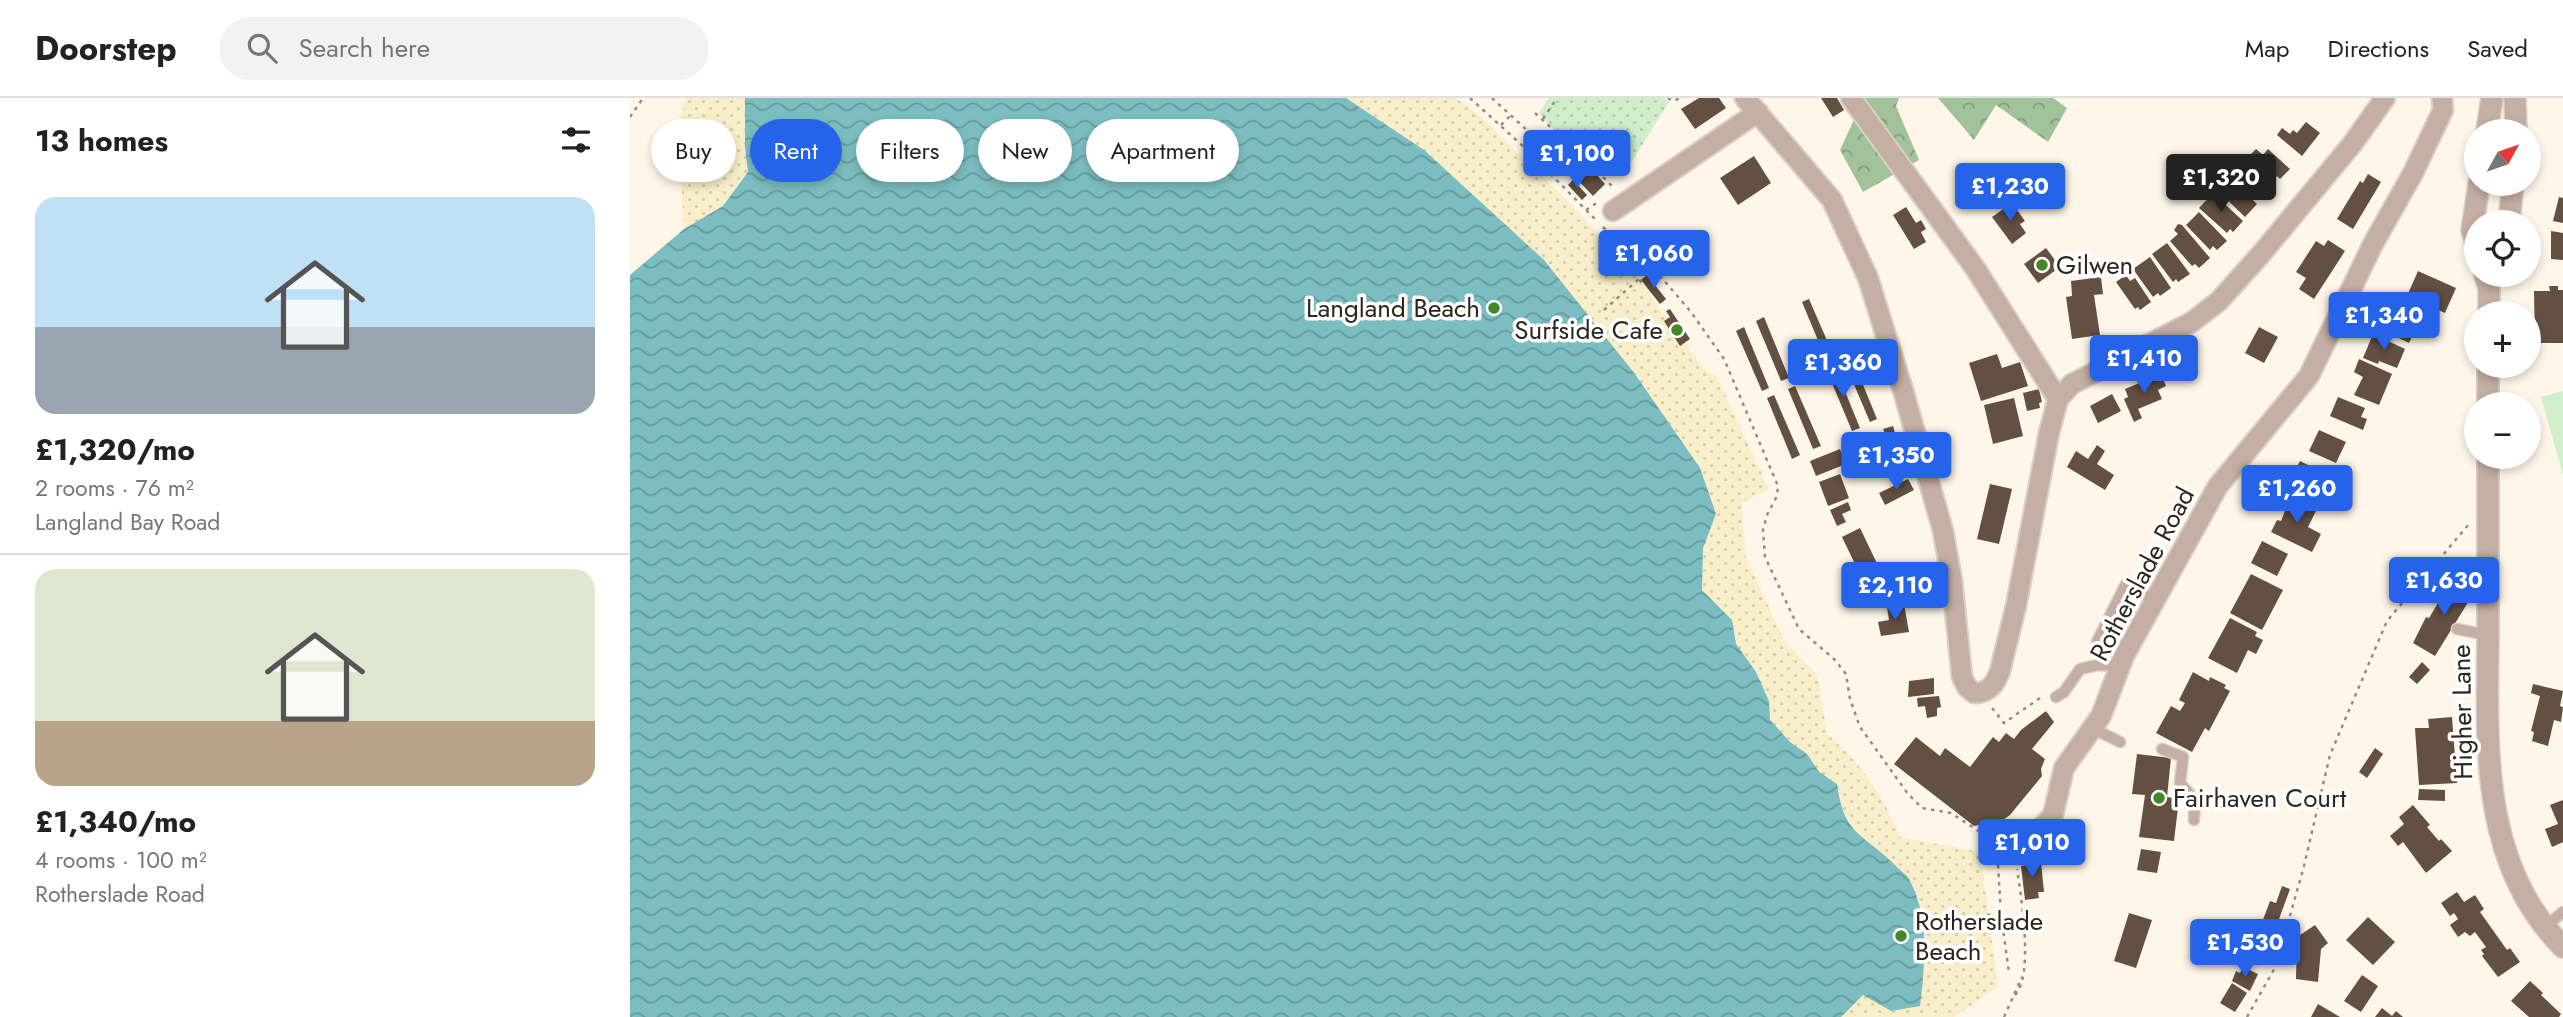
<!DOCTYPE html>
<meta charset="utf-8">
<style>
:root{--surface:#fff;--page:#f2f2f2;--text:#222;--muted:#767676;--line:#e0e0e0;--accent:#2563eb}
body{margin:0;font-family:Jost,sans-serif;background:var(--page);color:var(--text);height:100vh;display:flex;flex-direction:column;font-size:26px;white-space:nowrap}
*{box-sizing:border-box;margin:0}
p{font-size:23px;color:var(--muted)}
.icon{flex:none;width:38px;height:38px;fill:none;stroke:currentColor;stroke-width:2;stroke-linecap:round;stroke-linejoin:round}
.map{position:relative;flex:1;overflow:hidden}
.panel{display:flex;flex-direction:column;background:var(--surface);width:630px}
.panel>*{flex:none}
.banner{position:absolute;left:21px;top:21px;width:665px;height:63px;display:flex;gap:14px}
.needle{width:46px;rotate:50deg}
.controls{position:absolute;left:1834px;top:21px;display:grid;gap:14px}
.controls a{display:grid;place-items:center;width:77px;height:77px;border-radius:50%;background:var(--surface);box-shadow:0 4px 10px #0003;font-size:35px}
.price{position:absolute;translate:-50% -60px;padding:0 16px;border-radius:7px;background:var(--accent);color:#fff;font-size:23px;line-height:46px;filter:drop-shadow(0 2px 4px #0008)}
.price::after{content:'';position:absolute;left:50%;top:42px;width:21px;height:16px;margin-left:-10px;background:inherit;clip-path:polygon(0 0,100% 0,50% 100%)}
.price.selected{background:#222;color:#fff}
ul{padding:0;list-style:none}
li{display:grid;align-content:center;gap:14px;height:371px;padding:0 35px}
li+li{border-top:2px solid var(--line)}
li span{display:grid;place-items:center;height:217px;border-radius:21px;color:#555}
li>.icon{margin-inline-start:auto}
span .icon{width:126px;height:126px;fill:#fffc;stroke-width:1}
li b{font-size:30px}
h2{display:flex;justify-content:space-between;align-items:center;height:84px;padding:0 35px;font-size:30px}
.tag{padding:0 24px;border-radius:32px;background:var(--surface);box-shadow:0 4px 10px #0003;font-size:24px;line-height:63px}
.tag.selected{background:var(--accent);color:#fff}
header{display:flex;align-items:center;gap:42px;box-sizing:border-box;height:98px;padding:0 35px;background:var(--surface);border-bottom:2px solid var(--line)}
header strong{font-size:33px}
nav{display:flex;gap:38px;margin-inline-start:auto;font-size:24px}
.search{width:490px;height:63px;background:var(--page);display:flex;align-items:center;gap:18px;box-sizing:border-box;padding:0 24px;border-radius:38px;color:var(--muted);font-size:26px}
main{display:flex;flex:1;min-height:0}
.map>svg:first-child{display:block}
.grass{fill:#cfeec9}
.forest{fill:url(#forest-crowns)}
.sand{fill:url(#sand-dots)}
.park{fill:url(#park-dots)}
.water{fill:url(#water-waves)}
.building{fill:#635042}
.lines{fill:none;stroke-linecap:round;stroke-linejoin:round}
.service-casing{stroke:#d8d2c4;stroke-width:13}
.minor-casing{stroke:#d8d2c4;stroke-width:23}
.tertiary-casing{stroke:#d8d2c4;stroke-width:24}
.path{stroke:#928d81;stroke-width:2.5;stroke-dasharray:3.5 5;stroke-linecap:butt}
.service{stroke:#c5aea3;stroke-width:10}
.minor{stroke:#c5aea3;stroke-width:19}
.tertiary{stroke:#c5aea3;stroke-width:21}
.poi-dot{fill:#44872b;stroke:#fff;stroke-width:2.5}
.labels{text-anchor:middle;stroke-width:7;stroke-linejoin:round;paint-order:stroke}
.poi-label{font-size:26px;fill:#2b271e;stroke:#fff;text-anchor:start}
.street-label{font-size:26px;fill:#2b271e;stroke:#fff}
</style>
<header>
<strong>Doorstep</strong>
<div class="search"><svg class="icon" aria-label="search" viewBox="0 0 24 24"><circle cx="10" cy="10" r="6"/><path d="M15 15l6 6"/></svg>Search here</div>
<nav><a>Map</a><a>Directions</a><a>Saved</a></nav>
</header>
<main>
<section class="panel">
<h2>13 homes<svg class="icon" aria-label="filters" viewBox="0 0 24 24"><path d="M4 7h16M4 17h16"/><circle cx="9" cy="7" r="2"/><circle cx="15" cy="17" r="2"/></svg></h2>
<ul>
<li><span style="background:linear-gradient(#bfe0f5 60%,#9aa5b1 0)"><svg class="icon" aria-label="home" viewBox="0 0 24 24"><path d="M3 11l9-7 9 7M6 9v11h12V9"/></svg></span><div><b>£1,320/mo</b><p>2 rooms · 76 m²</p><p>Langland Bay Road</p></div></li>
<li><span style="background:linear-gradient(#dfe7d0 70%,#b9a48a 0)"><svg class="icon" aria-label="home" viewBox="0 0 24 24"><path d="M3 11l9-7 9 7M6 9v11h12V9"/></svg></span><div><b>£1,340/mo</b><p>4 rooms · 100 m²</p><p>Rotherslade Road</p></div></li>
</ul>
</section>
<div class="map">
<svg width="1933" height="919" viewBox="0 0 1933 919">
<defs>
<pattern id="forest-crowns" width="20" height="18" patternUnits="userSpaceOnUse" patternTransform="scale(1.75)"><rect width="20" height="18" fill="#a1c29a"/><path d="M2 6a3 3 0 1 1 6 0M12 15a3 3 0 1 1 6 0" fill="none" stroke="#839e7d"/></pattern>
<pattern id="sand-dots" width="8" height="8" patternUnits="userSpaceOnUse" patternTransform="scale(1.75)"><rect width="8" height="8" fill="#f8eec9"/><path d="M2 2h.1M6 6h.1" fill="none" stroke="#d5ccac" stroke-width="1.8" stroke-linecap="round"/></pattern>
<pattern id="park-dots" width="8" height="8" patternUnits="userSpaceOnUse" patternTransform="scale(1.75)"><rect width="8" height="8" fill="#cfeec9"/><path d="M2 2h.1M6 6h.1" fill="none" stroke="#b2ccac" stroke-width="1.8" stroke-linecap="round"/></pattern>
<pattern id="water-waves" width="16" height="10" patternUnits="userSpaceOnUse" patternTransform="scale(1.75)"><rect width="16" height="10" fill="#7bbdc0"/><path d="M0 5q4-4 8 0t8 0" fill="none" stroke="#659a9b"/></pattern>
</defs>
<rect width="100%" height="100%" fill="#fef7e9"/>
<path class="grass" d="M1933,293V377L1911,299Z"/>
<g class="forest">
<path d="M1234,0H1269L1266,8L1289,62L1233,94L1210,52Z"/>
<path d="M1308,0H1423L1437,10L1418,44L1366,7L1344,42Z"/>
</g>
<path class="sand" d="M56,0H826L852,20L948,113L1007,180L1074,271L1087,279L1139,391L1111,405L1116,459L1154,542L1188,578L1197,636C1231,665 1253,697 1270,739L1350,754L1368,889L1324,919H1002L0,177L54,131L48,27Z"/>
<path class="park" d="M919,0H1034L1039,4L992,79L923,31L909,15Z"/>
<path class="water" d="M115,0H716L794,52L914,162L1005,276L1070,370L1086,416L1073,450L1072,492L1102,522L1106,546L1126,574L1139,603L1140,622L1160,644L1177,656L1189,674L1207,686C1214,737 1231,734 1264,766C1268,771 1275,775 1279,781C1300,819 1295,867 1290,908L1261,913L1233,897L1211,919H0V177L54,131L93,108L118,74L115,49Z"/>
<g class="building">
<path d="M1069,0H1089L1096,10L1065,31L1051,11Z"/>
<path d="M1191,0H1207L1214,12L1203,19Z"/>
<path d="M1676,24L1690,35L1672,58L1647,37L1652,30L1660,36L1663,32L1667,35Z"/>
<path d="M1626,51L1633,57L1638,51L1660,71L1650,81L1647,78L1644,82L1619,58Z"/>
<path d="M943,55L947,59L945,62L947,64L943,68L941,65L939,67L935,59Z"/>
<path d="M1124,58L1141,85L1108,107L1090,80Z"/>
<path d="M956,65L975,86L963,98L943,77Z"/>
<path d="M1352,67L1371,93L1353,106L1333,80Z"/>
<path d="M1610,68L1616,74L1622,68L1644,88L1635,98L1632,96L1629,100L1602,76Z"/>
<path d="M1738,76L1751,84L1723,131L1707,121L1730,83L1733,85Z"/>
<path d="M943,82L957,97L952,102L938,87Z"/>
<path d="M1594,86L1601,92L1606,86L1627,106L1615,119L1588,93Z"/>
<path d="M1583,95L1613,123L1603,134L1600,131L1597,135L1569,110Z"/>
<path d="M1929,99L1933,100V125L1923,123Z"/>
<path d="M1382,105L1395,123L1390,126L1396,135L1382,146L1362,119Z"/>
<path d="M1276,109L1286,125L1291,122L1296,131L1291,134L1296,144L1284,151L1263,117Z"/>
<path d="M1569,114L1597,143L1587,152L1583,148L1580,152L1556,127Z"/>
<path d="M1548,126L1552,127L1580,160L1569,170L1565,166L1562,168L1540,143L1548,136L1544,132Z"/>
<path d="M1921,133L1933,135V162L1921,161Z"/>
<path d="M1698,142L1715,153L1684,201L1669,191L1676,180L1666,174L1686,143L1694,148Z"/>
<path d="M1537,145L1560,176L1548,184L1546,181L1543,184L1522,156Z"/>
<path d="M1416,150L1430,169L1408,185L1394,166Z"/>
<path d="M1520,159L1541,190L1530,198L1528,195L1523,199L1503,171Z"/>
<path d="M1788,173L1826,190L1815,215L1777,198Z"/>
<path d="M1017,177L1036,201L1030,206L1011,182Z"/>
<path d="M1496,177L1500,183L1505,180L1521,204L1510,212L1508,209L1505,211L1486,184Z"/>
<path d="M1471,179L1473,196L1464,197L1470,237L1442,241L1436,199L1442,198L1441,183Z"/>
<path d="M1919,188H1928V192H1933V245H1905L1904,193H1920Z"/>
<path d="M1179,201L1205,261L1197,264L1172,204Z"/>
<path d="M1760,204L1776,211L1773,218L1779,220L1777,224L1787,228L1779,245L1748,230Z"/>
<path d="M1040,211L1060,241L1050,248L1034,223L1040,219L1036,213Z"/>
<path d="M1134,219L1159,280L1151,283L1126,223Z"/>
<path d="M1114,229L1139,290L1132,293L1106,233Z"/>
<path d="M1629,229L1648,239L1634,265L1615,255Z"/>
<path d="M1743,236L1775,251L1767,270L1749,263L1748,266L1733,260Z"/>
<path d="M1367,256L1372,270L1390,264L1398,288L1351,303L1339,265Z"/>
<path d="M1222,260L1247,321L1240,324L1214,263Z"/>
<path d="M1729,261L1762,276L1749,307L1724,297L1733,279L1724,274Z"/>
<path d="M1205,269L1230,330L1222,333L1197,273Z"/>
<path d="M1531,276L1536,288L1528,292L1532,301L1508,311L1512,320L1504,324L1494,301L1498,299L1495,291Z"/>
<path d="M1165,288L1191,348L1183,351L1158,291Z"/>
<path d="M1409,291L1412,304L1409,305L1410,310L1397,313L1393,295Z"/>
<path d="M1482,296L1491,313L1468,325L1460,308Z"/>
<path d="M1144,297L1170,357L1162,361L1137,300Z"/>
<path d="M1708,299L1735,310L1731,319L1737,321L1733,332L1700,318Z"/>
<path d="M1384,300L1393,338L1363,346L1354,307Z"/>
<path d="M1263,328L1265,335L1256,338L1253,331Z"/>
<path d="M1689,332L1716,344L1706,365L1679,353Z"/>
<path d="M1467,347L1475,353L1467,366L1484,377L1475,392L1437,369L1446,353L1458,361Z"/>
<path d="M1210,351L1216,366L1186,378L1180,363Z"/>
<path d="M1670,363L1696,376L1683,404L1656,391Z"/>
<path d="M1210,376L1219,400L1198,408L1189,384Z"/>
<path d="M1278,381L1284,392L1255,407L1249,395Z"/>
<path d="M1360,386L1382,391L1369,446L1347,441Z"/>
<path d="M1655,398L1686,413L1678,429L1691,436L1682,454L1641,434L1647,422L1651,423L1655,413L1649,410Z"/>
<path d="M1218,404L1221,412L1212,416L1216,424L1207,428L1200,412Z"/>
<path d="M1230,430L1254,480L1236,489L1212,439Z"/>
<path d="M1632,443L1658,456L1647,478L1621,465Z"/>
<path d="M1621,476L1653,492L1632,532L1600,515Z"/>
<path d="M1823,480L1845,493L1805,558L1783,545L1796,519L1799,520Z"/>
<path d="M1274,506L1279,534L1251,538L1248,524L1259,522L1257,509Z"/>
<path d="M1600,520L1627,534L1625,538L1633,542L1626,556L1618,552L1607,575L1578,560Z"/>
<path d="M1792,564L1800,572L1787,586L1779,579Z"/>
<path d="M1563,574L1579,583L1580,579L1596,587L1594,590L1600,593L1579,633L1575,630L1562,654L1526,635L1541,608L1550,613L1555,605L1549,602Z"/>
<path d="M1304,580V596L1278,599L1279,583Z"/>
<path d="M1903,586L1933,593L1930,608L1933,609L1931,624L1924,622L1918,648L1902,643L1904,634L1901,633L1910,598L1901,595Z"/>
<path d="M1309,598L1311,609L1307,610V618L1297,620L1295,608L1288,609L1287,600Z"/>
<path d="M1416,613L1424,624L1402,651L1415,661L1411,671L1412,678L1380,717L1373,722L1344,728L1264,666L1286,639L1310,658L1315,650L1340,669L1363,639L1369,644L1376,635L1384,641L1391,632Z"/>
<path d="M1822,619L1827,685L1789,687L1785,630H1799L1798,621Z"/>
<path d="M1745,650L1753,656L1737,680L1729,674Z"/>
<path d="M1507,656L1541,660L1537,699L1549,701L1544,743L1509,739L1515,697L1502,696Z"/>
<path d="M1789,691L1815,692V703L1788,702Z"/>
<path d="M1933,702V744L1922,749L1915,731L1928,726L1920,707Z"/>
<path d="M1783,707L1800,727L1797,729L1809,743L1811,741L1822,753L1796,775L1773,744L1768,748L1760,738L1774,726L1769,719Z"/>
<path d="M1511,751L1531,754L1527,775L1507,772Z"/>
<path d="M1400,756H1405L1406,766L1411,765L1414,794H1408L1409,800L1395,802L1391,768L1397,767V762H1401Z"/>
<path d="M1652,788L1660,791L1645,832L1631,827L1640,803L1646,805Z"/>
<path d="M1827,794L1834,804L1845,797L1854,811L1850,814L1877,852L1880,850L1890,864L1868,879L1852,858L1854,856L1851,852L1856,849L1845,834L1840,838L1835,834L1828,839L1820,827L1828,821L1824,815L1820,818L1811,805Z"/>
<path d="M1499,815L1522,822L1506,870L1484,863Z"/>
<path d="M1738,819L1765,844L1743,867L1716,842Z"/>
<path d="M1685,827L1698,845L1691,851L1688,884L1666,881L1667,839Z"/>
<path d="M1626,836L1641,841L1633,862L1624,858L1629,847L1623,845Z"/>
<path d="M1613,869L1628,876L1620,893L1602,883L1606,873L1610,875Z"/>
<path d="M1732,877L1748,888L1731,914L1714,903Z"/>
<path d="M1900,883L1913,895L1911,897L1931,916L1929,919H1899L1881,903Z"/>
<path d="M1602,885L1617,895L1605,914L1590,905Z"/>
<path d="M1688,906L1710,919H1681Z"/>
<path d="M1752,910L1762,918L1766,913L1773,919H1745Z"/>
</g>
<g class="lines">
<defs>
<g id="service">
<path d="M1827,531L1857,537"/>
<path d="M1467,544L1496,486L1525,502"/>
<path d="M1426,599L1434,594L1450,571L1468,567L1490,568"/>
<path d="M1462,630L1490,644"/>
<path d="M1532,651L1553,659L1550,685L1565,702L1564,722"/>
<path d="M1914,830L1933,814"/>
</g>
<g id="minor">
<path d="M1115,0L1202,102L1238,180L1273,292L1313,433L1322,483L1332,579L1337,589L1344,595C1359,595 1365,586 1370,573L1386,508L1419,335L1428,301L1442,286L1562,224L1589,203L1632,155L1723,45L1755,0"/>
<path d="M1221,0L1345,170L1428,301"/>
<path d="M983,113L1128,14"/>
<path d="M1380,754L1414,727L1423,717L1434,670L1471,618L1494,558L1588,388L1679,278L1743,146L1783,75L1813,12L1812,0"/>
</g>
<g id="tertiary">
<path d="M1885,0L1886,33"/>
<path d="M1857,33L1862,0"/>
<path d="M1879,124L1883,86"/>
<path d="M1846,146L1842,132L1849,86"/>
<path d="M1855,177L1859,190V215"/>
<path d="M1858,306V268"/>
<path d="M1858,359C1858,419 1858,479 1858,539C1857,648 1850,766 1933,849"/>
</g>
</defs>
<use href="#service" class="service-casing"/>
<use href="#minor" class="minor-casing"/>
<use href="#tertiary" class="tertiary-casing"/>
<g class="path">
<path d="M840,0L895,50L966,122"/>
<path d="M862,0L940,72H943L955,61"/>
<path d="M1038,0L1042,3L1051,0"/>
<path d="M905,15L955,61L985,91"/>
<path d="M0,19L13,0"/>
<path d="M913,21L927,0"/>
<path d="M871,27L881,17"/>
<path d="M956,112L968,104"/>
<path d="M973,129L982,138L997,142L1019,165L1061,214L1094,261L1148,388L1147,398L1137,417L1133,432L1135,459L1169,531L1204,561L1216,576L1220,601L1230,629L1278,696L1292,710L1321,715L1364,743"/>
<path d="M982,139L987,151L1014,188"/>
<path d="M974,212L1010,180"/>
<path d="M1362,610L1374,625L1413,598"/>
<path d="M1368,767L1371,816L1379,875"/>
<path d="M1357,817L1371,816"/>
<path d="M1385,897C1404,877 1391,798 1387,771"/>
<path d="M1374,919L1392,879"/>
<path d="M1617,919L1646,868L1674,768L1700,657L1757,523L1839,426"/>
</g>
<use href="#service" class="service"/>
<use href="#minor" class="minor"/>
<use href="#tertiary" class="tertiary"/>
</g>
<g class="poi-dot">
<circle cx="1412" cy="167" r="7"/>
<circle cx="864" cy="210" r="7"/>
<circle cx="1047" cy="232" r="7"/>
<circle cx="1529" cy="700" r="7"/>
<circle cx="1271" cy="838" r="7"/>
</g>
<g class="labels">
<g class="poi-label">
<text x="1426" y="176">Gilwen</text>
<text x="850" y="219" text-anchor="end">Langland Beach</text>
<text x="1033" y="241" text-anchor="end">Surfside Cafe</text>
<text x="1543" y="709">Fairhaven Court</text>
<text x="1285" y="832">Rotherslade<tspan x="1285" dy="30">Beach</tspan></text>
</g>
<g class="street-label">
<text transform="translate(1512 476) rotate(-62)" y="9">Rotherslade Road</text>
<text transform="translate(1832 614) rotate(-91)" y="9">Higher Lane</text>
</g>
</g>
</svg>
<div class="controls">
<a><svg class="needle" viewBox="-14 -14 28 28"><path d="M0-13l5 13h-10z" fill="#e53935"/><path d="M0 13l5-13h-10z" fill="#767676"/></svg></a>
<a><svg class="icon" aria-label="locate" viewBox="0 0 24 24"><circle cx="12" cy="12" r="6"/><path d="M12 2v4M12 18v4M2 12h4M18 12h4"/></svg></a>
<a>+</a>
<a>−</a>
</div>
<b class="price" style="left:947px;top:92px">£1,100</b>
<b class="price selected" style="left:1591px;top:116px">£1,320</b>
<b class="price" style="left:1380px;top:125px">£1,230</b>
<b class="price" style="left:1024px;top:192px">£1,060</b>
<b class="price" style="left:1754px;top:254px">£1,340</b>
<b class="price" style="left:1514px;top:297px">£1,410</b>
<b class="price" style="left:1213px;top:301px">£1,360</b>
<b class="price" style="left:1266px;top:394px">£1,350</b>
<b class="price" style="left:1667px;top:427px">£1,260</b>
<b class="price" style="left:1814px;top:519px">£1,630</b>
<b class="price" style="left:1265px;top:524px">£2,110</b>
<b class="price" style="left:1402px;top:781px">£1,010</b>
<b class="price" style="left:1615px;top:881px">£1,530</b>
<div class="banner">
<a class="tag">Buy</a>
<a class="tag selected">Rent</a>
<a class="tag">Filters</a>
<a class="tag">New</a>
<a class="tag">Apartment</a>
</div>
</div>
</main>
